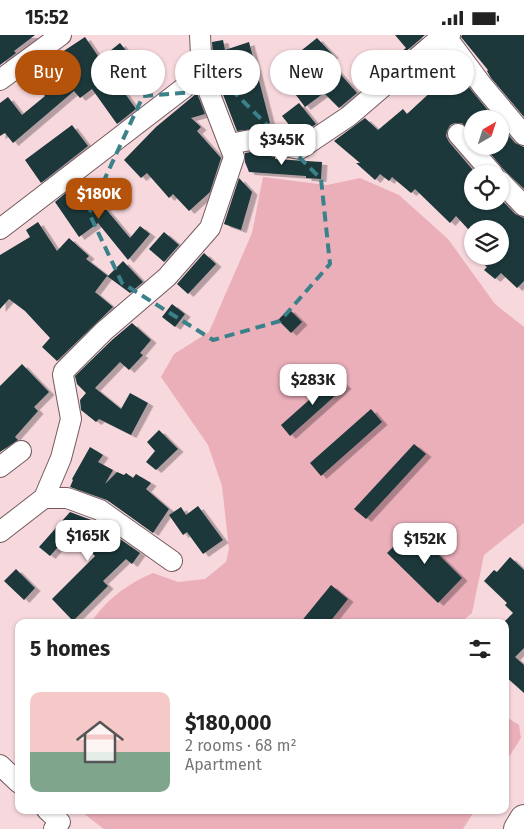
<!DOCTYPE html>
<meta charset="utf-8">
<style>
:root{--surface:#fff;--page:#f2f2f2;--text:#222;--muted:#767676;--accent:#b45309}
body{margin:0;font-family:"Fira Sans",sans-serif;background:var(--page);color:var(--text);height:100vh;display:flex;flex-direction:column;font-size:19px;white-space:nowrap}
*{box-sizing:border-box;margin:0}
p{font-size:16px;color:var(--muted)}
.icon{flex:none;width:28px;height:28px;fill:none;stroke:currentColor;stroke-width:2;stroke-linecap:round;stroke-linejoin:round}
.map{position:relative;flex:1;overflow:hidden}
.details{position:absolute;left:15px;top:584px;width:494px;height:195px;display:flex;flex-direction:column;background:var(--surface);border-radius:10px;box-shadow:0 1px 4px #0004}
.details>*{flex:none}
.banner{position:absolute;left:15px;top:15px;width:495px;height:45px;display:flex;gap:10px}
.needle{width:32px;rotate:39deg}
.tools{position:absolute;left:464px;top:75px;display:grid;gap:10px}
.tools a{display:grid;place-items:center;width:45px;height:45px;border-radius:50%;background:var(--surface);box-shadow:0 1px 4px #0004;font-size:25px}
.price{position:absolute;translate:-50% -42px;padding:0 11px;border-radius:10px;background:#fff;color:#222;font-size:16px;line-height:32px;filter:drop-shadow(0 1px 2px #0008)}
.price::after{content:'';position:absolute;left:50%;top:30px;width:15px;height:11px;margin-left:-8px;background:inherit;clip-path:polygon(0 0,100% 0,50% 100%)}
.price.active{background:var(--accent);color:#fff}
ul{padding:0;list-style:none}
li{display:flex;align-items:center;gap:15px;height:125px;padding:0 15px}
li span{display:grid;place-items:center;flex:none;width:140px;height:100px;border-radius:10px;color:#555}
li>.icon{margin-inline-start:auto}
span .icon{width:60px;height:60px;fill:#fffc;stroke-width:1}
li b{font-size:21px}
h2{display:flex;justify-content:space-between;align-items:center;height:60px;padding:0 15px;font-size:21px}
.chip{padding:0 18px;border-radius:22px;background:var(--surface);box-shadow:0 1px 4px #0004;font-size:18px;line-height:45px}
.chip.active{background:var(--accent);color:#fff}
.status{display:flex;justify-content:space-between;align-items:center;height:35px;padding:0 25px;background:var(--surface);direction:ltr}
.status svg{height:14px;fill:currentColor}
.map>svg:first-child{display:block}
.green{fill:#ebafba}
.building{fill:#1a373b;filter:url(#shadow)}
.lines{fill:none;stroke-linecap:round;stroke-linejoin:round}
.minor-casing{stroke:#745a5f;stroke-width:22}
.trunk-casing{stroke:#745a5f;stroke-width:30}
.minor{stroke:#fff;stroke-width:20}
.trunk{stroke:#fff;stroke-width:28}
.marked{fill:none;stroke:#3a818a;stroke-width:4;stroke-dasharray:10 6;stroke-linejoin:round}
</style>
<div class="status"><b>15:52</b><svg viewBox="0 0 49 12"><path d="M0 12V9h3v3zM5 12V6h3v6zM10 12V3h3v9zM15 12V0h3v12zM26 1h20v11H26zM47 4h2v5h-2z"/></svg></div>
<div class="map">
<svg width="524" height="794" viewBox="0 0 524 794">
<defs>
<filter id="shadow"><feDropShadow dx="5.5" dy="3" stdDeviation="0" flood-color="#0004"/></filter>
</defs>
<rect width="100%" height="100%" fill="#f7d8dd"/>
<g class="green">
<path d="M263,142L327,150L360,143L399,160L448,204L495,269L524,292V488L484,520L472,578L460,588H91C105,565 129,548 153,538L178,547L205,544L226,527L229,514L222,451L208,410L161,342L174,319L209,297L252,198Z"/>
<path d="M505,681L519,690L521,703L505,728Z"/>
<path d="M82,775H475L463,794H104L83,778Z"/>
</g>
<g class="building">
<path d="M0,0H35L14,16L16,18L0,30Z"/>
<path d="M395,0H425L404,18L402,16L406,13Z"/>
<path d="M462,0H524V82L491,43L487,36L488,35L461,2Z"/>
<path d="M85,2L100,24L120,8L132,23L111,39L136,74L117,89L92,54L80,63L74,56L13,108L5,98L0,101V68L8,62L22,80L45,61L30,44L50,25Z"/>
<path d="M317,3L333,20L328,25L357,58L339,73L324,58L305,72L277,35Z"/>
<path d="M223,5L225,15L249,7L270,88L255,94L237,96L214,36L212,7Z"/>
<path d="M439,20L451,34L453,33L495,84H472V98L462,88H455L450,90L447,96L446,101L449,107L472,134V166H500V163L515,179L524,183V246L517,253L501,238L495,244L484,235L487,232L475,221H500V194H468L456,181L450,188L415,154L411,158L392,142L389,146L380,139L375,145L356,128H360L334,106L365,83L378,95L403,74L407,79L435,53L420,36Z"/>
<path d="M197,58L205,79L191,83L201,92L197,96L221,123L210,157L189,176L173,159L169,163L147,138L141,143L124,125L156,92Z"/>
<path d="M299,68L316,89L298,101L282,81Z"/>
<path d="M72,90L88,111L41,148L25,125Z"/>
<path d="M500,90L515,108L524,112V154L504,135L484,111H500Z"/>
<path d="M251,117L275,122V124L322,127L321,144L306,143V141L249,137L245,127V118Z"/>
<path d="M239,143L252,157L241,195L224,189Z"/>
<path d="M95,151L112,167L105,173L130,203L140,191L150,199L128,225L98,188L79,202L55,167L68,156L78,169Z"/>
<path d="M38,187L57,216L69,203L89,221L86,224L108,241L123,226L143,247L130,258L107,241L95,257L113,272L57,326L42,312L50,303L25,276L9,264L0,274V220L30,202L26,195Z"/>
<path d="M164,197L179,210L164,227L149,214Z"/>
<path d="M204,218L216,229L188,259L177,249Z"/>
<path d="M172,269L185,279L175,292L162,282Z"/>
<path d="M289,274L302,287L291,298L278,285Z"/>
<path d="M132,288L151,305L140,318L143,320L129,335L120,327L95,353L121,374L130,358L148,368L131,400L99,384L96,387L81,375L80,365L86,358L77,349L75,341L112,305Z"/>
<path d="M22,329L49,357L34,372L38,376L15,402L18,405L0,417V351Z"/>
<path d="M336,341L346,351L290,401L281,390Z"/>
<path d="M371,374L382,387L321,441L310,428Z"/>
<path d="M159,395L178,414L156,435L146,427L155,416L147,407Z"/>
<path d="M414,409L426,419L366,484L354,474Z"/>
<path d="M90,412L103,420L98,427L113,435L105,449L117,437L124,440L126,438L133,443L136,439L151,448L146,454L169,474L153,498L107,465L70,452L73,445L72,444Z"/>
<path d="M198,471L223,505L203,519L187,497L183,500L169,480L181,472L186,480Z"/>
<path d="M70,477L94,486L140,518L132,529L126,524L103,546L108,551L73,586L52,564L95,521L71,497L50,521L39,512Z"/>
<path d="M412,493L462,543L438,568L387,518Z"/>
<path d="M510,522L524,535V613L515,622L524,630V658L505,641V586L513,578L505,570L507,568L484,546L494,535L497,537Z"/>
<path d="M16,534L35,553L24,565L4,546Z"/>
<path d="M331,550L348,564L329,588H300Z"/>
</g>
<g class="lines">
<defs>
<g id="minor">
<path d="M447,3L482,50L524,100"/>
<path d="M0,45L61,0"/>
<path d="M458,99L493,139"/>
<path d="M229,109L251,105L300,114L349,81L433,9L450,0"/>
<path d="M500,146L524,171"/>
<path d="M0,194L202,39L200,0"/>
<path d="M0,432L21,416"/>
<path d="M44,463H67L100,475L172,526"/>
<path d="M0,497L44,463L61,423L71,384L63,340L64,336L104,296L167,242L210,193L234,122L202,39"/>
<path d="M0,730L19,748"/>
<path d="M47,775L60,787L54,794"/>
</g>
<path id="trunk" d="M518,794L524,784"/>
</defs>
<use href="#minor" class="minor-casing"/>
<use href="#trunk" class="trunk-casing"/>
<use href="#minor" class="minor"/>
<use href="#trunk" class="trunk"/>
</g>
<path class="marked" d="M231,54L321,144L330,229L280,286L213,305L122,248L89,178L143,61Z"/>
</svg>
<div class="tools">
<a><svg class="needle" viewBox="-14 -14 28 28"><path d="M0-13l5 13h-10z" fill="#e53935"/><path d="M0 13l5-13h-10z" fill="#767676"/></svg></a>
<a><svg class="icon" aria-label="locate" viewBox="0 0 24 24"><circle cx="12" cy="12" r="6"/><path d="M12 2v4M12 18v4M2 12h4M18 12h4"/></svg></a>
<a><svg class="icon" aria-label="layers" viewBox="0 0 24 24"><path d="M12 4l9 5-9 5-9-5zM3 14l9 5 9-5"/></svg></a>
</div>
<b class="price" style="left:282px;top:131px">$345K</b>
<b class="price active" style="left:99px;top:185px">$180K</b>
<b class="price" style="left:313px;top:371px">$283K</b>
<b class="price" style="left:88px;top:527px">$165K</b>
<b class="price" style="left:425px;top:530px">$152K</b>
<div class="banner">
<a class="chip active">Buy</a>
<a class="chip">Rent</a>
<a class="chip">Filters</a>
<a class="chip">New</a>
<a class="chip">Apartment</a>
</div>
<section class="details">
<h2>5 homes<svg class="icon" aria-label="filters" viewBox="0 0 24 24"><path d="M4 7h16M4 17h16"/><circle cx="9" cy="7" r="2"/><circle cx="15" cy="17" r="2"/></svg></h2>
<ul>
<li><span style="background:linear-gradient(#f6c9c9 60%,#7fa58c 0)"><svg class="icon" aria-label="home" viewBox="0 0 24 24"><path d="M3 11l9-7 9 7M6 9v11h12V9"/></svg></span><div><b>$180,000</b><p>2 rooms · 68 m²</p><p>Apartment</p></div></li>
</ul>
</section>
</div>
